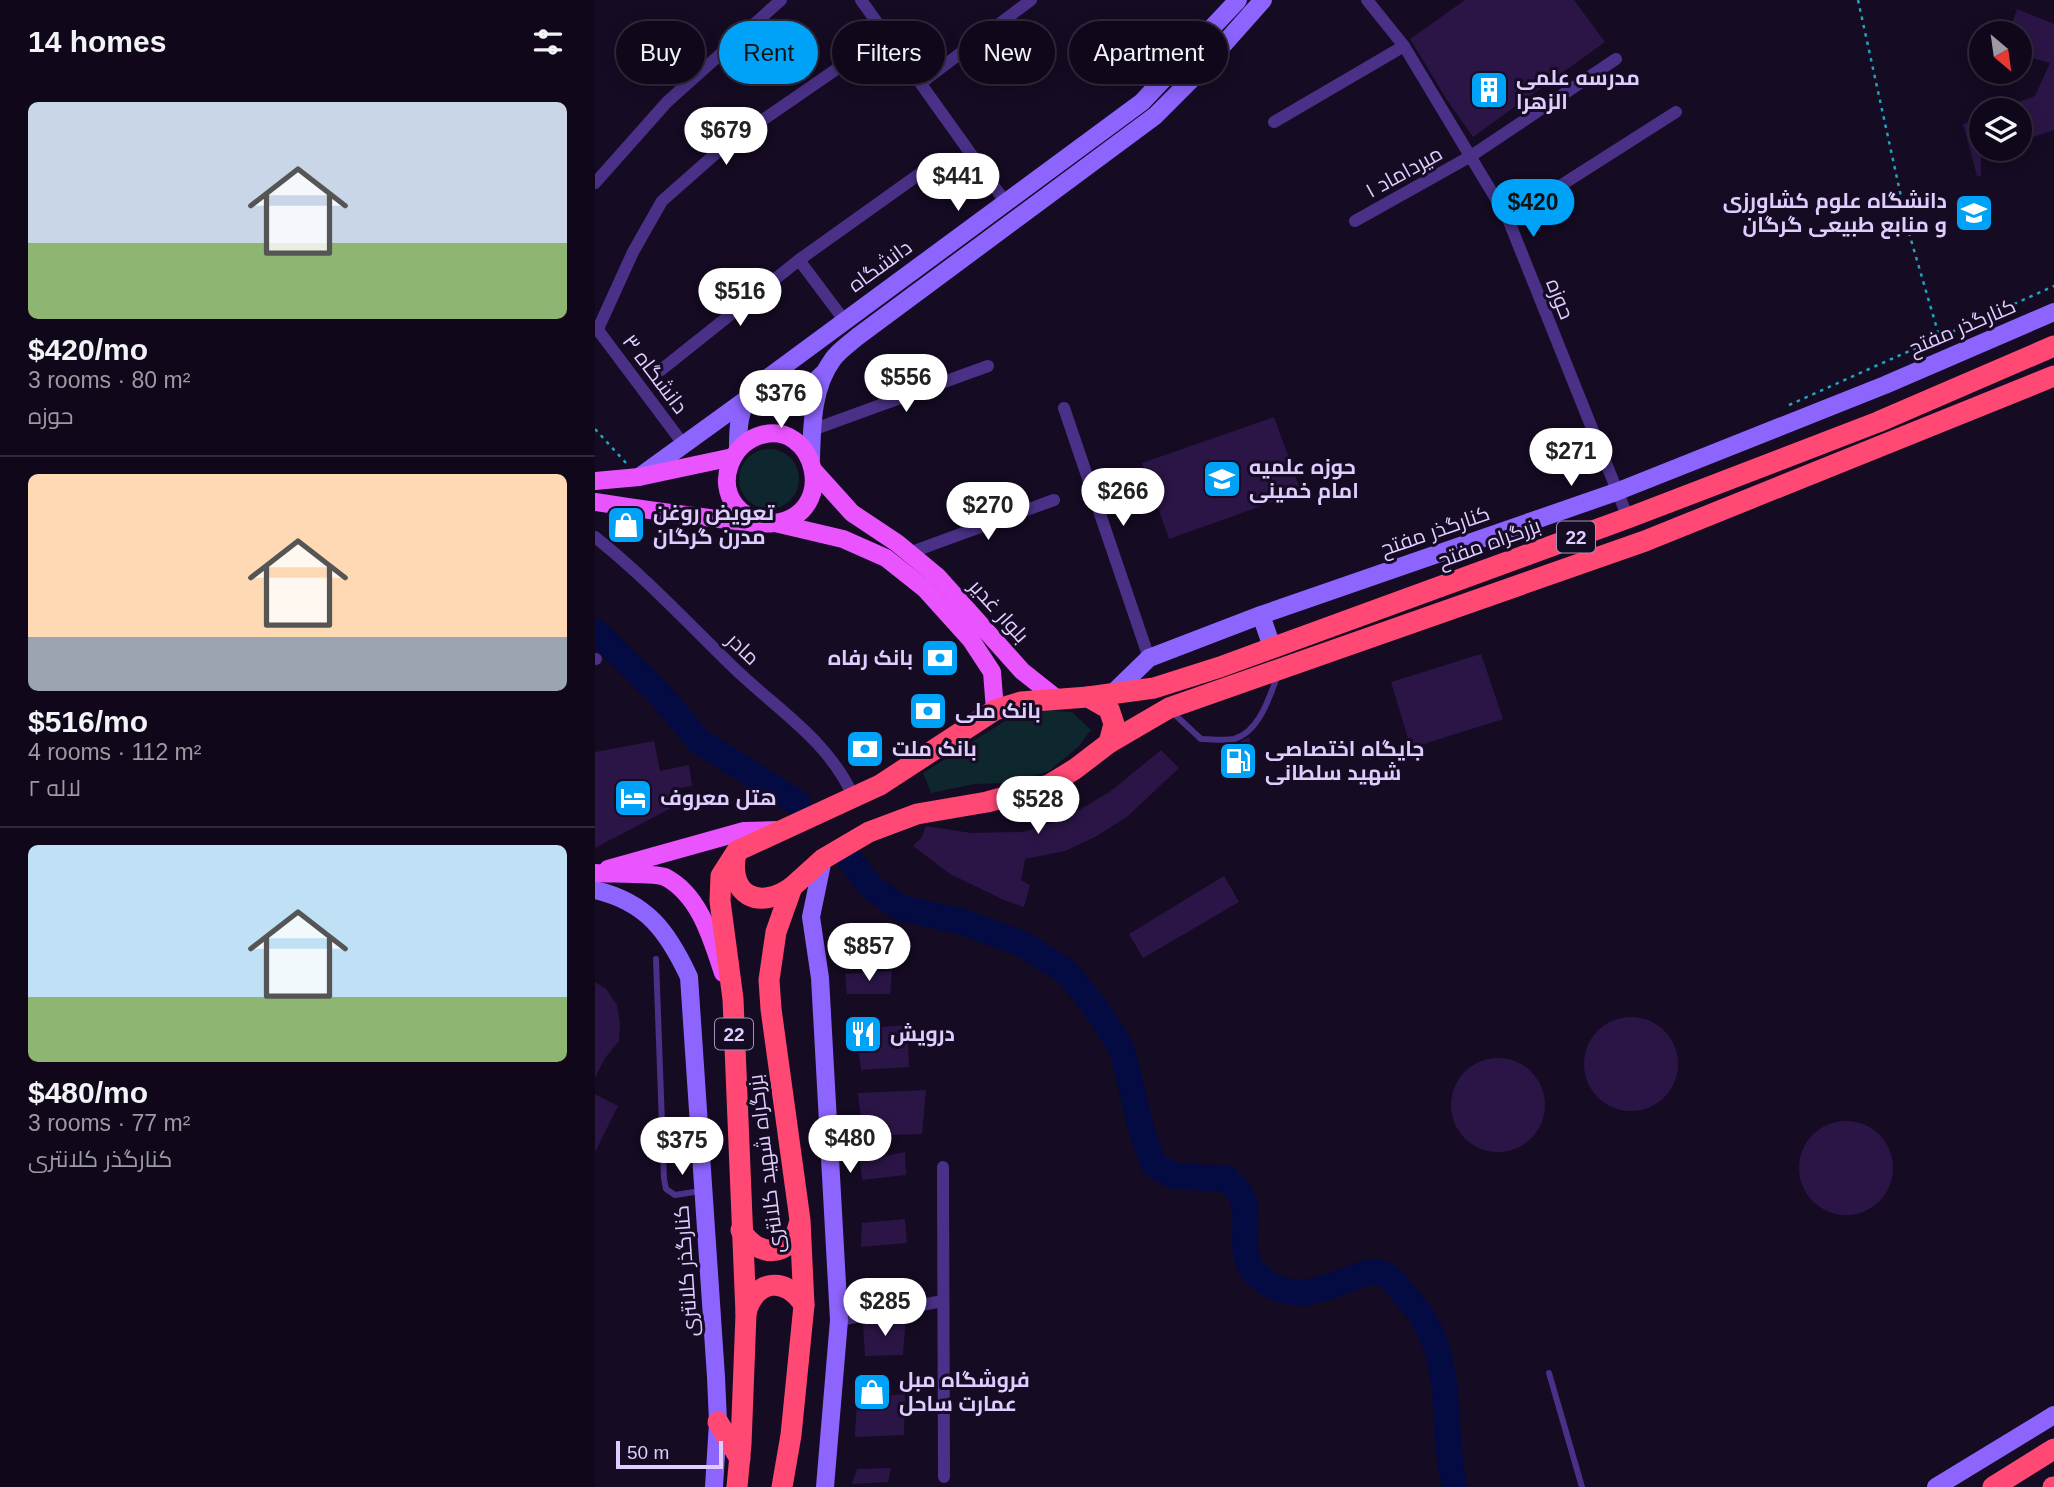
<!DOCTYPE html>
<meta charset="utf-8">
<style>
:root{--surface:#10081a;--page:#1e1627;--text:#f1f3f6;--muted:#9c9aa2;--line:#302939;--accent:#00a2f8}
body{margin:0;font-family:Arial,Cairo,sans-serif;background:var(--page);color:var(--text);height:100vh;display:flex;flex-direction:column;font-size:26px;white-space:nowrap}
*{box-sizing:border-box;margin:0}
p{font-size:23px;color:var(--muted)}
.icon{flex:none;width:38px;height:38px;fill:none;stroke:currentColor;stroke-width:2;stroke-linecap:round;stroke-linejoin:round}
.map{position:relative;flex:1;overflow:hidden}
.sheet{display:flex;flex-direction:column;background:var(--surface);width:595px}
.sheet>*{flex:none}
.banner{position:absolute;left:21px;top:21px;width:665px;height:63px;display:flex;gap:14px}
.needle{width:46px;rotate:151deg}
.controls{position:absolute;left:1374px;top:21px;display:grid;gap:14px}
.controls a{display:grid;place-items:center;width:63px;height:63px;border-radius:50%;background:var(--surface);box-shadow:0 4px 18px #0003,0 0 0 2px var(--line);font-size:35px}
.scale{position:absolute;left:21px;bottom:18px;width:107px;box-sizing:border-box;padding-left:7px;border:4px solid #dfcdff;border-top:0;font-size:19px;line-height:24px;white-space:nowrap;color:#dfcdff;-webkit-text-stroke:5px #150b23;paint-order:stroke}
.price{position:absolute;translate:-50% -60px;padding:0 16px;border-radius:24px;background:#fff;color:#222;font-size:23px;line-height:46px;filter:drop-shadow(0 2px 4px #0008)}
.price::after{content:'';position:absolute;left:50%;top:42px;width:21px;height:16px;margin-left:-10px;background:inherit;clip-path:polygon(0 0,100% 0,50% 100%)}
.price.active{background:var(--accent);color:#111}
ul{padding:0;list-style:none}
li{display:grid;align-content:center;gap:14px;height:371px;padding:0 28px}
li+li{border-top:2px solid var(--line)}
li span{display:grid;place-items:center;height:217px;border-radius:10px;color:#555}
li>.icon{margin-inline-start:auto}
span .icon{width:126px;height:126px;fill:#fffc;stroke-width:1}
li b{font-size:30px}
h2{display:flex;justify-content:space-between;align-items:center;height:84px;padding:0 28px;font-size:30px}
.pill{padding:0 24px;border-radius:32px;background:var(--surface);box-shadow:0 4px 18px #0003,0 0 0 2px var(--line);font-size:24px;line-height:63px}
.pill.active{background:var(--accent);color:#111}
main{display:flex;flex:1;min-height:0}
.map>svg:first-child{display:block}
.green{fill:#0e272e}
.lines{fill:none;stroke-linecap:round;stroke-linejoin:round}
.river{stroke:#040b43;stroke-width:26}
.building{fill:#2b1546}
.path{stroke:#21a2bf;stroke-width:2.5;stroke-dasharray:3.5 5;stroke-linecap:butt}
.lane{stroke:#4a3187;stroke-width:6}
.street{stroke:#4a3187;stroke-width:12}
.secondary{stroke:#8e64ff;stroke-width:18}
.primary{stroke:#e954ff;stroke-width:18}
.highway{stroke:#ff4873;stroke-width:21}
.labels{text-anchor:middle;stroke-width:6;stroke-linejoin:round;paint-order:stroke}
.shield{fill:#150b23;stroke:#a293bd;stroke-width:2}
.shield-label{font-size:19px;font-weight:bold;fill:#dfcdff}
.poi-label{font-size:21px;font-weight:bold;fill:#dfcdff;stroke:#150b23;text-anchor:start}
.street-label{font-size:21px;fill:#dfcdff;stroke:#150b23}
</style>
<main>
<section class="sheet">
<h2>14 homes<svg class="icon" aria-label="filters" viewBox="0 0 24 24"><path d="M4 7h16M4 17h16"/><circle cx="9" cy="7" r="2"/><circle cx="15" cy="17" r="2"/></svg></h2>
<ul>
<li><span style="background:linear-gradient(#c9d6e8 65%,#8fb573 0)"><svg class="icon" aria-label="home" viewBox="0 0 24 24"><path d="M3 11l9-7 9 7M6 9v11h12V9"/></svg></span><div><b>$420/mo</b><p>3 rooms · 80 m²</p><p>حوزه</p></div></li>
<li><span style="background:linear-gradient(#ffd9b3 75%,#9aa5b1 0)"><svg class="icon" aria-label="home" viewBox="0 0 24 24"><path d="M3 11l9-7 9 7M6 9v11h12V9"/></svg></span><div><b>$516/mo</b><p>4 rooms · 112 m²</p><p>۲ لاله</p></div></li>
<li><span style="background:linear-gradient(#bfe0f5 70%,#8fb573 0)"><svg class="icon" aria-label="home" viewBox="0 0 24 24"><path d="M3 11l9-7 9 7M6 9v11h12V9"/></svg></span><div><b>$480/mo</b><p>3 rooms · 77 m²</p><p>کنارگذر کلانتری</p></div></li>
</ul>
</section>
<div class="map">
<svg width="1459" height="1487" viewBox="0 0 1459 1487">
<rect width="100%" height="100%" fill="#150b23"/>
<g class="green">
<circle cx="174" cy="479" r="30"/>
<path d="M452,710L477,712L496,730L483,747L454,771L414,783L379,784L336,793L328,773L410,721Z"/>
</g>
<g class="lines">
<g class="river">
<path d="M0,631L63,692L104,741L204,804"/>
<path d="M251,854L274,885L306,908L364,921L428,944L473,973L503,1011L527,1049L548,1135L559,1165L579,1176L632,1179C636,1184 643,1189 646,1195C658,1221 639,1256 663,1276C696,1305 726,1290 762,1276C772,1273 778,1270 788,1274C796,1277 804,1288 810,1295C865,1353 843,1418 860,1487"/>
</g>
</g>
<g class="building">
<path d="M870,0H979L1010,42L878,137L852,100L815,39Z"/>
<path d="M1422,9L1459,24V130L1424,142V102L1440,96L1455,63L1424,54V33H1414Z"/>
<path d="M1386,117V176H1382L1368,124Z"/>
<path d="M679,417L706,492L574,539L547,463Z"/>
<path d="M886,654L908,719L816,748L796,682Z"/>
<path d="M654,737L662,765L638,772L630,746L641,744Z"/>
<path d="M59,741L65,771L94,765L97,786L75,790L78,807L0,848V752Z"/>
<path d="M566,750L584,768L533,816L500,837L470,851L430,859L426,880L435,885L429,907L411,901L355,874L318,846L327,837L331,826L376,833L428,832L469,819L516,791Z"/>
<path d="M629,876L644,902L548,958L534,934Z"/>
<path d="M297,971L295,994H252L250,974Z"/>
<path d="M0,982L11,989L22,1005L25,1024L24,1041L10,1058L0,1078Z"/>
<circle cx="1036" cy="1064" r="47"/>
<path d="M312,1025L314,1067L266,1070L261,1029Z"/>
<circle cx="903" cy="1105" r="47"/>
<path d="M331,1090L327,1134L268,1136L263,1093Z"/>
<path d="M0,1094L23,1106L0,1152Z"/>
<circle cx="1251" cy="1168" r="47"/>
<path d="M310,1152L311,1175L267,1180L265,1161Z"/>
<path d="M310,1219L312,1243L266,1247L267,1223Z"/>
<path d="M311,1317L308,1355L270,1356L268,1324Z"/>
<path d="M310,1394L309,1435L260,1437L262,1398Z"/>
<path d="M296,1468L293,1482L257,1484L262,1469Z"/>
</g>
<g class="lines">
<g class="path">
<path d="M1263,0L1314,233L1345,339"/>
<path d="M1194,405L1459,286"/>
<path d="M0,429L31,463"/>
</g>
<g class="lane">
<path d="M577,712L606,739C616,739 629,741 639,739C664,732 674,698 682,677"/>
<path d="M61,959L69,1179L71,1189L80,1195L106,1191"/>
<path d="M954,1373L987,1487"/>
</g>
<g class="street">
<path d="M266,0L411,203"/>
<path d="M772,0L809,46L913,219L1033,518"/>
<path d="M326,83L436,0"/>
<path d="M679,122L809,46"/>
<path d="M0,183L72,102L186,0"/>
<path d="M913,219L1081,112"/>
<path d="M760,221L876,156L1021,59"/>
<path d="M204,260L249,320"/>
<path d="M0,326L89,445"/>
<path d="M3,329L38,252L67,201L127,148L291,35"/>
<path d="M66,370L204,260L337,165"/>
<path d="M469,408L554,658"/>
<path d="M217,430L393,366"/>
<path d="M0,537C49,576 92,622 137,666C182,710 233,739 259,798"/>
<path d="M314,553L459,500"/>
<path d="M0,659H1"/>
<path d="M348,1167L349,1477"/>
<path d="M244,1320L348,1301"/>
</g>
<g class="secondary">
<path d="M174,377C172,391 171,405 186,410C204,404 215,384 230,372"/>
<path d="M143,448C143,409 147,404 174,377L547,102L643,0"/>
<path d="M216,459C217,426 217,387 238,359C244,351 254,344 262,337L560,116L604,72L668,0"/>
<path d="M44,477L149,401"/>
<path d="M666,615L677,647"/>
<path d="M517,694L554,658L666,615L1021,492L1290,385L1459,312"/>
<path d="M228,859L216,917L225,978L244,1320L230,1487"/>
<path d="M0,890C52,902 73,932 94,977L121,1377L123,1422L119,1487"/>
<path d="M1341,1487L1459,1415"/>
</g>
<g class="primary">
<path d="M220,472L257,513L302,543L343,577L427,671L461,698"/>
<path d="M0,481L44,477L138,457"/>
<path d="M0,502C44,509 87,515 132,520C146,521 164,525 179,523C245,515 221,416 163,436C136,446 122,481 140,505C148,516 160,519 172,523"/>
<path d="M180,523L248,539L291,558L330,589L376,640L397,672L400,710"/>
<path d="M13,869L149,831L183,830"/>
<path d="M0,873C13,874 61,873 70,877C105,895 117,940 128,973"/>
</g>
<g class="highway">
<path d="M493,697L559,688L625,667L1033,518L1283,422L1459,346"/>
<path d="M514,743L574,708L1050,541L1459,376"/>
<path d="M141,853C132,895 164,911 197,887"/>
<path d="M146,1230C162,1258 196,1259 204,1224"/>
<path d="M151,1313C160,1279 191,1276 209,1305"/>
<path d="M123,1422L145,1459"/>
<path d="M142,1487L146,1444L151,1314L138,999L125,901L126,876L142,851L285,785L400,710L426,702L493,697L514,709L519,724L514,743L480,769L454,785L392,802L322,814L274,832L228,859L197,887L181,932L174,980L176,1009L205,1220L209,1305L196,1435L187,1487"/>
<path d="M1398,1487L1459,1449"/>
<path d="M1458,1487H1459"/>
</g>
</g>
<defs>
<symbol id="building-square" viewBox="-11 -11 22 22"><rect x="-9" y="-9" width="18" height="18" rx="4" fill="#00a2f8" stroke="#150b23"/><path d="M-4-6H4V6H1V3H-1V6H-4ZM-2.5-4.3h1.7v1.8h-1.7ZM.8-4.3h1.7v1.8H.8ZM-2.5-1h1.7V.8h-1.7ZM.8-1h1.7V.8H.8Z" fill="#fff"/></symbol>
<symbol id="university-square" viewBox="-11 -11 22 22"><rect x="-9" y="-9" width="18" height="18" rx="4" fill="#00a2f8" stroke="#150b23"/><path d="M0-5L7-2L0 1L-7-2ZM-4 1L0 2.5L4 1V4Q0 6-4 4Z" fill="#fff"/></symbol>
<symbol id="shop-square" viewBox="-11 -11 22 22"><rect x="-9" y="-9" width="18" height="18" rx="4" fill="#00a2f8" stroke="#150b23"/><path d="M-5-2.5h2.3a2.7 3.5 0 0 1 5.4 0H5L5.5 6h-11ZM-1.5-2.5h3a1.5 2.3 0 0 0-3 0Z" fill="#fff"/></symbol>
<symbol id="bank-square" viewBox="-11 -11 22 22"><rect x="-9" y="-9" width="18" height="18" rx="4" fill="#00a2f8" stroke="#150b23"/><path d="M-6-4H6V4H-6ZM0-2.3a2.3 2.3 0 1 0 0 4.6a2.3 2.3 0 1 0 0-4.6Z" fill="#fff"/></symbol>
<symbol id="fuel-square" viewBox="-11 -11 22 22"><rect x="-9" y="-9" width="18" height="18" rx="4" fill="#00a2f8" stroke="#150b23"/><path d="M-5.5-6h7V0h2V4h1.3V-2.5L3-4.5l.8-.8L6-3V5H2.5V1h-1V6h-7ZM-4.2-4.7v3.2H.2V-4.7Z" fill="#fff"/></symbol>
<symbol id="hotel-square" viewBox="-11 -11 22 22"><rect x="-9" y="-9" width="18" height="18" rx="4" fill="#00a2f8" stroke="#150b23"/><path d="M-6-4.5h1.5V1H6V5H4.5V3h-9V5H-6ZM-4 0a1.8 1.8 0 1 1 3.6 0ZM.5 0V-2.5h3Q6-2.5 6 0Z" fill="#fff"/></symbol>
<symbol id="restaurant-square" viewBox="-11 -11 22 22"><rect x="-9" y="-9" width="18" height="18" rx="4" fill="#00a2f8" stroke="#150b23"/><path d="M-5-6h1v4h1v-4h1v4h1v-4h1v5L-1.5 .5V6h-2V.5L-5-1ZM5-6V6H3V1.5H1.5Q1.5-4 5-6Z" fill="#fff"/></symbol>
</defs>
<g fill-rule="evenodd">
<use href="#building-square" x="872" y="68" width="44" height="44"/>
<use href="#university-square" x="1357" y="191" width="44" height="44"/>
<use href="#university-square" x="605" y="457" width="44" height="44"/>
<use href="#shop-square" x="9" y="503" width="44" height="44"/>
<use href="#bank-square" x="323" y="636" width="44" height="44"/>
<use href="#bank-square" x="311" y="689" width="44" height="44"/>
<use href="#bank-square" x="248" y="727" width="44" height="44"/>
<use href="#fuel-square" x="621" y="739" width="44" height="44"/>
<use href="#hotel-square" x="16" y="776" width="44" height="44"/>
<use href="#restaurant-square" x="246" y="1012" width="44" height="44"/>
<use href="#shop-square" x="255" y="1370" width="44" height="44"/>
</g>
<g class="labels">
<g class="shield">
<rect x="962" y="521.5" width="38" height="31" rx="5"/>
<rect x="120" y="1018.5" width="38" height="31" rx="5"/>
</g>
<g class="shield-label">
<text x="981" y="544">22</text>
<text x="139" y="1041">22</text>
</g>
<g class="poi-label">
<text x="921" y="85">مدرسه علمی<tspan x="921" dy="24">الزهرا</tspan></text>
<text x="1352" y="208" text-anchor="end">دانشگاه علوم کشاورزی<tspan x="1352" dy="24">و منابع طبیعی گرگان</tspan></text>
<text x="654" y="474">حوزه علمیه<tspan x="654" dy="24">امام خمینی</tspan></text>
<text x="58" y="520">تعویض روغن<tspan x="58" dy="24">مدرن گرگان</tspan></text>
<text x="318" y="665" text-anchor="end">بانک رفاه</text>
<text x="360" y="718">بانک ملی</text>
<text x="297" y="756">بانک ملت</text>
<text x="670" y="756">جایگاه اختصاصی<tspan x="670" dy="24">شهید سلطانی</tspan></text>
<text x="65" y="805">هتل معروف</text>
<text x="295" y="1041">درویش</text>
<text x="304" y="1387">فروشگاه مبل<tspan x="304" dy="24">عمارت ساحل</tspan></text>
</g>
<g class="street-label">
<text transform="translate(809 172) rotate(-29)" y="7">۱ میرداماد</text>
<text transform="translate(285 266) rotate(-36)" y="7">دانشگاه</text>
<text transform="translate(965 299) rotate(68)" y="7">حوزه</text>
<text transform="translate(1367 327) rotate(-23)" y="7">کنارگذر مفتح</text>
<text transform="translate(60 374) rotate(53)" y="7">۳ دانشگاه</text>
<text transform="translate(840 531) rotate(-19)" y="7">کنارگذر مفتح</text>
<text transform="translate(894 543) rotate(-20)" y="7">بزرگراه مفتح</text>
<text transform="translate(404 611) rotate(48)" y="7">بلوار غدیر</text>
<text transform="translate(148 649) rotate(44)" y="7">مادر</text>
<text transform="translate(171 1164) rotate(-97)" y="7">بزرگراه شهید کلانتری</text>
<text transform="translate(91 1271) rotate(-94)" y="7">کنارگذر کلانتری</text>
</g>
</g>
</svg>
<div class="controls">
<a><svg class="needle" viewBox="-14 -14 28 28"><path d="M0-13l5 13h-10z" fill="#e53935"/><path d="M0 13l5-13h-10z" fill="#9c9aa2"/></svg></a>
<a><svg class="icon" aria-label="layers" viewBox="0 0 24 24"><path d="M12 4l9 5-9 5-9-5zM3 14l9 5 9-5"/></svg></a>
</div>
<div class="scale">50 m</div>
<b class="price" style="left:131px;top:167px">$679</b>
<b class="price" style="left:363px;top:213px">$441</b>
<b class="price active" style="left:938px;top:239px">$420</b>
<b class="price" style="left:145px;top:328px">$516</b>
<b class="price" style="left:311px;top:414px">$556</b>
<b class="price" style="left:186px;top:430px">$376</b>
<b class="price" style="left:976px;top:488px">$271</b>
<b class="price" style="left:528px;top:528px">$266</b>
<b class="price" style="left:393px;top:542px">$270</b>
<b class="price" style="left:443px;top:836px">$528</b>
<b class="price" style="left:274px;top:983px">$857</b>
<b class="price" style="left:255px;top:1175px">$480</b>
<b class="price" style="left:87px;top:1177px">$375</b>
<b class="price" style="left:290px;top:1338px">$285</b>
<div class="banner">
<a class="pill">Buy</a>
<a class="pill active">Rent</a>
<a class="pill">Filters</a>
<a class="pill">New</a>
<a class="pill">Apartment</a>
</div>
</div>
</main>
